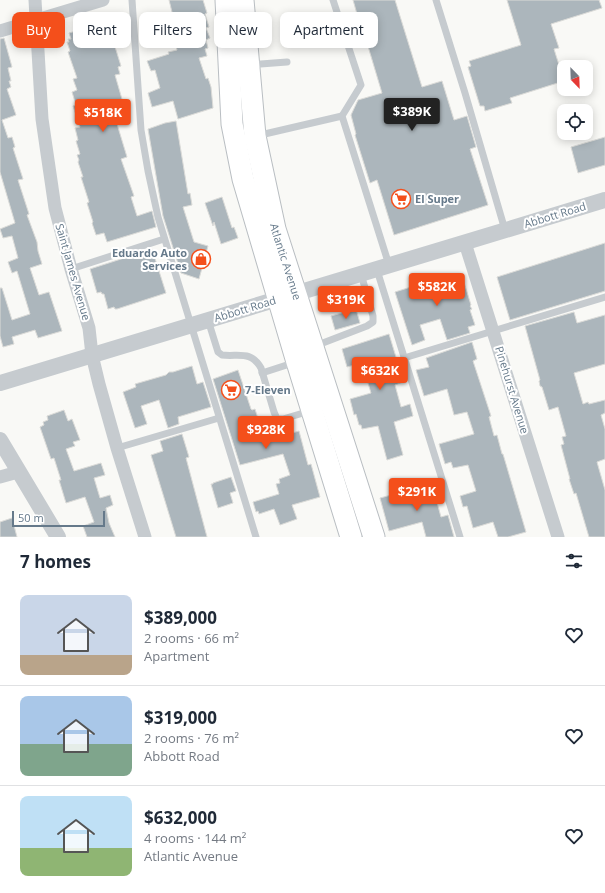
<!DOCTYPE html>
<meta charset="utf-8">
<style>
:root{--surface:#fff;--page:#f6f6f7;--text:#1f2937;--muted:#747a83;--line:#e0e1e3;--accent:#f44f1b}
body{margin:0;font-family:"Open Sans",sans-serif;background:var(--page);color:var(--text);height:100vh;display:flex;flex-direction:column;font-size:15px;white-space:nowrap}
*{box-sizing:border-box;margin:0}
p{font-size:13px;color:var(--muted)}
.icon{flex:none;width:22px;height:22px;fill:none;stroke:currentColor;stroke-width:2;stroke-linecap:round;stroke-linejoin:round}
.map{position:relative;height:537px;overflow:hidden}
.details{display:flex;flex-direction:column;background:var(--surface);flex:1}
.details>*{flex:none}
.guide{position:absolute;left:12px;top:12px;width:400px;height:36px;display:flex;gap:8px}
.needle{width:26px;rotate:157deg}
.tools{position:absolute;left:557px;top:60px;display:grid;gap:8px}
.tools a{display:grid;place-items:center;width:36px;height:36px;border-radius:8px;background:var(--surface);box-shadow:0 2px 10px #0003;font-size:20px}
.scale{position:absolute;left:12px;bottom:10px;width:93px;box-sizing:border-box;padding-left:4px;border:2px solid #65798a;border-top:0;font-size:11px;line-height:14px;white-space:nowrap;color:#65798a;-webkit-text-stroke:3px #fff;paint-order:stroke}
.price{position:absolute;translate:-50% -34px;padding:0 9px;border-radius:4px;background:var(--accent);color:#fff;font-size:13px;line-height:26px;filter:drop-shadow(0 1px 2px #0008)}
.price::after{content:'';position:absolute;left:50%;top:24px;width:12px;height:9px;margin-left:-6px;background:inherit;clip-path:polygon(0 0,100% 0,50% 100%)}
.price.selected{background:#222;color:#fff}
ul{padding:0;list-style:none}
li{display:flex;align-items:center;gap:12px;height:100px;padding:0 20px}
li+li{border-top:1px solid var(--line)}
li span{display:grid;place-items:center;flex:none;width:112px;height:80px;border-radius:8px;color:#555}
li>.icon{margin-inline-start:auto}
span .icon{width:48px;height:48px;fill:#fffc;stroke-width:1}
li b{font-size:17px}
h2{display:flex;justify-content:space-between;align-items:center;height:48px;padding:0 20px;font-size:17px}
.pill{padding:0 14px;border-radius:8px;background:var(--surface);box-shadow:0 2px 10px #0003;font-size:14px;line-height:36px}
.pill.selected{background:var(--accent);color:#fff}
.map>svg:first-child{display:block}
.building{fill:#acb6bc;stroke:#dbdbd8}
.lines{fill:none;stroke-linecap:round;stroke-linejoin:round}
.primary-casing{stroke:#b9bec2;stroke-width:23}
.service{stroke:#c6cbcf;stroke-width:7}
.minor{stroke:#c6cbcf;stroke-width:13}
.tertiary{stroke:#c6cbcf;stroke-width:16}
.primary{stroke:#fff;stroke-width:21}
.labels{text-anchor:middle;stroke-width:4;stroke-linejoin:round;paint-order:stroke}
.poi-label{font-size:11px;font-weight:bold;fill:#65798a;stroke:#fff;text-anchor:start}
.street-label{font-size:11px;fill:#65798a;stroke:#fff}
</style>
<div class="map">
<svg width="605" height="537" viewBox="0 0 605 537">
<rect width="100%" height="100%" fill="#f9f9f6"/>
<g class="building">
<path d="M169,0H203L207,13L205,14L209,27L206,28L210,38L206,40L208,48L205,49L207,56L199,58L206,79L208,78L211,87L213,108L178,119L173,101L152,107L148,93L160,88L155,70L151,71L147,61L169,54L168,52L177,50L169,22L174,20Z"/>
<path d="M353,0H395L422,87L442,81L454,120L467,116L476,147L470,149L488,205L394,235L377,180L370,183L355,135L356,134L351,115L358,100L382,93L358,13L357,14Z"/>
<path d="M507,0H599L602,8L551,24L559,48L554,49L564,81L510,98L512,103L485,111L484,106H480L468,67L471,66L469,61L521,45Z"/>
<path d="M118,19L122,31L111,34L121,66L118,67L120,74L115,75L126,113L121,115L123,122L117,124L127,157L121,159L134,196L131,197L137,216L152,211L156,227L107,242L104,233L96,235L92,223L93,222L87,203L89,202L81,177H83L78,162L79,160L77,155L80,154L76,141L78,140L75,128L80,127L73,106L76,105L72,92L77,90L73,79L77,78L68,52L70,51L67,42H69L68,39H71L69,33Z"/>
<path d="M4,38L12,67L8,68L11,81H9L11,87L7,89L16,115L2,120L8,138L12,137L15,147L13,148L23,179L18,180L29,214L27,215L37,242L38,251L42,264L30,268L39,295L49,292L62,331L38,338L35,330L12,337L14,344L3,347L0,336V288H2L12,320L30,314L17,271L12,273L8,262L18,258L12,236L3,238L0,229L15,223L0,172V39Z"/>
<path d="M176,121L188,194L190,193L192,205L183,207L194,242L208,246L199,279L181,273L163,216L148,129L165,123Z"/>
<path d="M605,137V165L578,173L571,147Z"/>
<path d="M222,197L232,228L234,227L238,238L221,244L214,222L213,226L205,203Z"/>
<path d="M605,243V291L510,320L497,277Z"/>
<path d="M152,249L166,293L117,309H115L114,307L108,309L104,294H102L101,292L97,293L90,269Z"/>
<path d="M452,274L460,275L463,279L471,305L470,306L472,309L470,310L475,325L468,327L470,333L447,340L440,319L420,325L425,340L412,345L395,292Z"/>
<path d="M356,309L360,323L335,330L331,316Z"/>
<path d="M574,312L577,323L605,315V364L574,373L583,404L588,402L589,404L605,400V413L601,415L605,429V459L597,462L605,490V537H589L576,493L574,494L569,479H570L561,445L564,444L562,437L566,436L558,407L549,410L542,387L540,386L539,381L540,380L525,326Z"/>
<path d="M389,334L399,367L401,366L406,381L395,385L401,407L410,404L413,416L394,422L403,455L387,460L378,426L362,429L361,425H359L356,414L354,415L350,399L371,393L362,363L347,367L342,349Z"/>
<path d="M472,342L477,359L473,361L491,416L489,417L494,436L497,435L502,454H503L526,532L508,537H498L493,522L473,528L467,506L463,507L460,496L476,491L468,465L453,468L451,462L445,464L439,444L474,434L467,412L454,415L447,389L424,396L416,370L429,367L426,358Z"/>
<path d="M192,366L197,384L203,382L211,407L178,417L179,424L168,428L159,400L141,406L147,424L135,428L123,392L136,387L135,384L166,375L169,372H173Z"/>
<path d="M238,370L251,409L252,410L255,409L265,441L299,431L308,465L311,464L320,497L292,505L297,519L280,525L274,509L259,514L258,511L256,512L253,502L279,494L276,484L280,483L279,479L290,475L283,454L240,465L213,379Z"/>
<path d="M64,410L68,421L72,419L80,440L73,442L75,446L66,449L74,471L101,463L105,475L94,478L100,498L110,495L113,505L106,508L109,523L115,537H87L83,526L94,522L85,497L66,503L59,480H61L54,458L51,459L40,427L44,425L43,422L48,420L47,416Z"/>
<path d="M182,434L189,457L186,458L207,537H176L151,455L163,451L160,441Z"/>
<path d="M231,477L236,491L230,493L233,503L218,508L211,484H213V483Z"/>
<path d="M432,484L441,517L448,515L454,537H426L422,522L389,531L380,498Z"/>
<path d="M12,518L17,537H0V522Z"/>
</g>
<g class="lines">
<defs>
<g id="primary">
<path d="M226,0L232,124L243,179L297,362L351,537"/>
<path id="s1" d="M243,0L255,136L275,229L374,537"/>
</g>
</defs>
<use href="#primary" class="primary-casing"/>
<g class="service">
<path d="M132,0L141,130L148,171L158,217L256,537"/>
<path d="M333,0L361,85L342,116L389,265"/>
<path d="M436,0L465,93L505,230"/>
<path d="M249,65L287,62"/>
<path d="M256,136L342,116"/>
<path d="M71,269L164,239"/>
<path d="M377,270L460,537"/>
<path d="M208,320L218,352L222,355C238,357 251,350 261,368L274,412L277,419H283L310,411"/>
<path d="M315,346L367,326L373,322V316L361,274"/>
<path d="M404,358L605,297"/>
<path d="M262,373L296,362"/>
<path d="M117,448L219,418"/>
</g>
<g class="minor">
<path d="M35,0L42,119L55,208L71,269L89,328L92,355L99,384L117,448L145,537"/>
<path d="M0,31L103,0"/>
<path d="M465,243L558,537"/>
<path d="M0,477L18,472"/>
</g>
<g class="tertiary">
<path d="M0,383L605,200"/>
<path d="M0,440L58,537"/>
</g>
<use href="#primary" class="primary"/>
</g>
<defs>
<symbol id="supermarket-ring" viewBox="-11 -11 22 22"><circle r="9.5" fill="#fff" stroke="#f44f1b" stroke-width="1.5"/><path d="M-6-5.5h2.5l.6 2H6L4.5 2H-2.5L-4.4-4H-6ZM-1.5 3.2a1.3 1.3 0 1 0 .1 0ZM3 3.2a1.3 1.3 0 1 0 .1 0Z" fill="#f44f1b"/></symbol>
<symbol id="shop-ring" viewBox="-11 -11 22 22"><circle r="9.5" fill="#fff" stroke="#f44f1b" stroke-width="1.5"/><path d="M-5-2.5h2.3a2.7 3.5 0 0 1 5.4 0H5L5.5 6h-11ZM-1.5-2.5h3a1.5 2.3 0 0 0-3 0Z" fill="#f44f1b"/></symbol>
</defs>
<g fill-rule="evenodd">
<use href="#supermarket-ring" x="390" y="188" width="22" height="22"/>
<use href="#shop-ring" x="190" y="248" width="22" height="22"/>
<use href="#supermarket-ring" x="220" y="379" width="22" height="22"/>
</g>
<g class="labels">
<g class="poi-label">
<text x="415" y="203">El Super</text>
<text x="187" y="257" text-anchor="end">Eduardo Auto<tspan x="187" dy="13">Services</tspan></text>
<text x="245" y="394">7-Eleven</text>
</g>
<g class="street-label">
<text transform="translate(555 215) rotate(-17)" y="4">Abbott Road</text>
<text dy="4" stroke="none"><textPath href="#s1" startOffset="266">Atlantic Avenue</textPath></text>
<text transform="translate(73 272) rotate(74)" y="4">Saint James Avenue</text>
<text transform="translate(245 309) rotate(-17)" y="4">Abbott Road</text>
<text transform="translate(512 390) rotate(73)" y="4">Pinehurst Avenue</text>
</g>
</g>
</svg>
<div class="tools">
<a><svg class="needle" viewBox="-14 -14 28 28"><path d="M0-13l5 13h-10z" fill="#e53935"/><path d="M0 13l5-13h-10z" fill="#747a83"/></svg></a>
<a><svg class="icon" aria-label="locate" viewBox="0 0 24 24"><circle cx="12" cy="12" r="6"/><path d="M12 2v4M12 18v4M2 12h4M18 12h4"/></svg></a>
</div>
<div class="scale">50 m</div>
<b class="price selected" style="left:412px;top:132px">$389K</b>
<b class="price" style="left:103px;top:133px">$518K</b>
<b class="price" style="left:437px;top:307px">$582K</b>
<b class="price" style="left:346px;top:320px">$319K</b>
<b class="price" style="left:380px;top:391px">$632K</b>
<b class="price" style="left:266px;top:450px">$928K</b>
<b class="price" style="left:417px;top:512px">$291K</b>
<div class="guide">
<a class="pill selected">Buy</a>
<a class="pill">Rent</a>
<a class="pill">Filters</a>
<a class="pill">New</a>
<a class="pill">Apartment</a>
</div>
</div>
<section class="details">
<h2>7 homes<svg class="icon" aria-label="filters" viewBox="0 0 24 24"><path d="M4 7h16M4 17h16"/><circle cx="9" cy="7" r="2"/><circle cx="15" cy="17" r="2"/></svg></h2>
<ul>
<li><span style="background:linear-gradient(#c9d6e8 75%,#b9a48a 0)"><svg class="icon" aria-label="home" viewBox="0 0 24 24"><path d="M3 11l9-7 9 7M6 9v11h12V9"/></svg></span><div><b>$389,000</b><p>2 rooms · 66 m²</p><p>Apartment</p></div><svg class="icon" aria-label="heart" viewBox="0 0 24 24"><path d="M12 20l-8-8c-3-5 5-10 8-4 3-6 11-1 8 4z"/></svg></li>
<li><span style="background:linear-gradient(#a9c7e8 60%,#7fa58c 0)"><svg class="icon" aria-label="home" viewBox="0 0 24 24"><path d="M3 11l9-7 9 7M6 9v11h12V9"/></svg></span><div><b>$319,000</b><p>2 rooms · 76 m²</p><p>Abbott Road</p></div><svg class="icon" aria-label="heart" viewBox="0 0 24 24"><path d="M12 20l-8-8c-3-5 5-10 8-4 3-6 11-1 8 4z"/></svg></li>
<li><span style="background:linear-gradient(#bfe0f5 65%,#8fb573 0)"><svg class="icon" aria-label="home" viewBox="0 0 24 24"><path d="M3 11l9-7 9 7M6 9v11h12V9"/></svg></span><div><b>$632,000</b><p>4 rooms · 144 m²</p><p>Atlantic Avenue</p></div><svg class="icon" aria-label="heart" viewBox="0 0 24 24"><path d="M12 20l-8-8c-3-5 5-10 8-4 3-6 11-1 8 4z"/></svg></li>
</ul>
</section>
